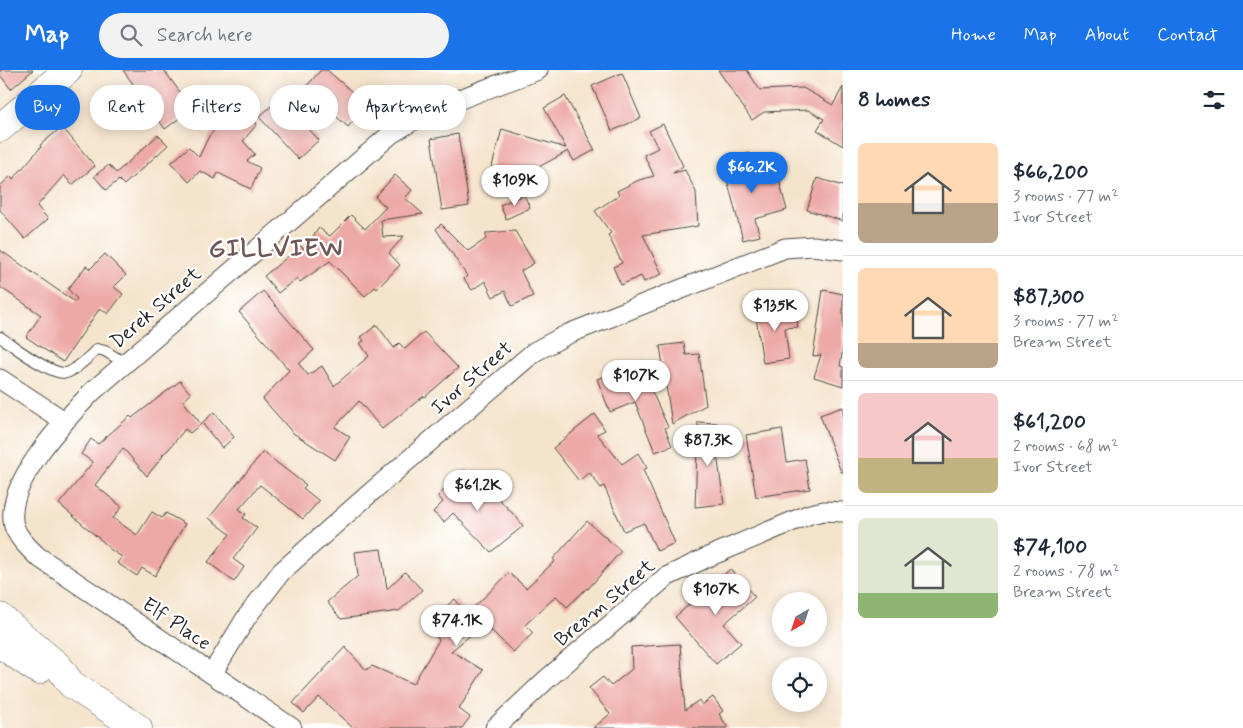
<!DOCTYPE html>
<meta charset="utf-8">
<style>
:root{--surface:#fff;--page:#f2f2f3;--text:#1f2937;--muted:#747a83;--line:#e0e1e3;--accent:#1a73e8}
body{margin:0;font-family:Mynerve,sans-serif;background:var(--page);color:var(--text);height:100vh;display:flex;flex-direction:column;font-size:19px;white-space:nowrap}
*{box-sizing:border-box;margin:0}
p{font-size:16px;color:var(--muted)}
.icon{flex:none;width:28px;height:28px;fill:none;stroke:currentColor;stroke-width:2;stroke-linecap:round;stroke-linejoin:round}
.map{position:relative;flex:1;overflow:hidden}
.side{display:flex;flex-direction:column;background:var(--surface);width:400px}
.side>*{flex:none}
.guide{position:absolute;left:15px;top:15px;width:475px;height:45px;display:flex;gap:10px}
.needle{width:32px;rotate:219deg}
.fabs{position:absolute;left:772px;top:522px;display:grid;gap:10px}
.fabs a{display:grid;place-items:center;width:55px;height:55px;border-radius:50%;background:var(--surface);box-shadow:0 2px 12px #0003;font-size:25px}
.price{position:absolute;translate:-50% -42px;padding:0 11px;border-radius:18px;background:#fff;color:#222;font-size:16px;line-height:32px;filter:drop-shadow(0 1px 2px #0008)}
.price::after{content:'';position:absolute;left:50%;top:30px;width:15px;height:11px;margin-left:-8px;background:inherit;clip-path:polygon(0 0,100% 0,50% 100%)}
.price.selected{background:var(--accent);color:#fff}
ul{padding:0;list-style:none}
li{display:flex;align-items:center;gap:15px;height:125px;padding:0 15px}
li+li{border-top:1px solid var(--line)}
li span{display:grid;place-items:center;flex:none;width:140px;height:100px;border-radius:8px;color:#555}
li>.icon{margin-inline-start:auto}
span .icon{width:60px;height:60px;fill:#fffc;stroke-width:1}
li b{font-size:21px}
h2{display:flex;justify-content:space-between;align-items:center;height:60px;padding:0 15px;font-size:21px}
.pill{padding:0 18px;border-radius:22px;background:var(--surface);box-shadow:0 2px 12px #0003;font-size:18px;line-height:45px}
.pill.selected{background:var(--accent);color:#fff}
header{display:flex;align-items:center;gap:30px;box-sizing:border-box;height:70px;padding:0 25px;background:var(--accent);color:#fff}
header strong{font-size:24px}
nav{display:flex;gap:28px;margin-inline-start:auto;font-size:18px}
.search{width:350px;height:45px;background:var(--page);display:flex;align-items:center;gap:12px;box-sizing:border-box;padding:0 18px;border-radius:28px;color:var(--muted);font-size:19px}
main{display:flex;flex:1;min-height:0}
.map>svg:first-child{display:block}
.building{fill:#eda9a5}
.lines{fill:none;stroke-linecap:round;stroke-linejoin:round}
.lane-casing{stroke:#494743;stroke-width:12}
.street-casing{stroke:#494743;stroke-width:21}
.secondary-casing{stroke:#494743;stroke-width:29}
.lane{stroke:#fff;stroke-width:10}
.street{stroke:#fff;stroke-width:19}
.secondary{stroke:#fff;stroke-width:28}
.labels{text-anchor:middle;stroke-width:4.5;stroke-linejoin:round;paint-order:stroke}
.street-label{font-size:20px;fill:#2b2b2b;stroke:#fff}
.district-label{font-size:25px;font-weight:bold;letter-spacing:1px;fill:#6f5756;stroke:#fff}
</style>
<header>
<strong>Map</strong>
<div class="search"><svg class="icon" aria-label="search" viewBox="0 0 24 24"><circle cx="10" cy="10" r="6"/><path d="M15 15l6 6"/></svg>Search here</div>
<nav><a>Home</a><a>Map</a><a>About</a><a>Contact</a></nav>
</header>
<main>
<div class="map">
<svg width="843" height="658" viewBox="0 0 843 658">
<rect width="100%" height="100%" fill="#fff"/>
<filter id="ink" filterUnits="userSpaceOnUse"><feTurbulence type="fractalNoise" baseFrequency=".02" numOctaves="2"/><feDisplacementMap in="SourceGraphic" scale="10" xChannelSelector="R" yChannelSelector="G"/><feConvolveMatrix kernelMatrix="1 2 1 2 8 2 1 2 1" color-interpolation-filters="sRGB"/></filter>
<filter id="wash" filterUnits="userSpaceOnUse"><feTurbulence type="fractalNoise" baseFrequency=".0096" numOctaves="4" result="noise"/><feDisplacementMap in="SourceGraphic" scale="20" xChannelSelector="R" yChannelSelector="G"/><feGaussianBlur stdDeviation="1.12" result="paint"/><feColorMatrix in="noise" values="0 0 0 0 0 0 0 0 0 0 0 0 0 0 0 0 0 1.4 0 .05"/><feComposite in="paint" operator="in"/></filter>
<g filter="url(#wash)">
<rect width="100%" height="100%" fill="#f5e4cc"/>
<g id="blocks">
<g class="building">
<path d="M0,0H33L11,19L0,5Z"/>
<path d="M123,0H164L192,39L165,59Z"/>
<path d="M321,0H327L367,35L348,57L305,18Z"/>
<path d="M718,0H747L760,20L803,18L833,35L843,17V76L817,60L824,49L808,40L764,42L752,50Z"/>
<path d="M622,3L641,48L612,61L592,16Z"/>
<path d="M565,26L595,80L574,91L568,81L528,103L523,121L488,111L502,59L566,78L544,38Z"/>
<path d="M280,28L319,70L298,89L259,47Z"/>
<path d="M237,34L257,54L243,71L255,84L247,91L260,98L251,119L218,103L215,109L200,101L189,112L171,93L189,77L199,87L209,66L216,58L214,57Z"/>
<path d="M663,54L683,96L673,103L685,100L696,122L698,156L643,165L662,204L644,212L641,206L621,215L613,197L622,193L608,165L611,163L595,141L619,125L617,121L639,110L654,106L644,85L658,78L649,61Z"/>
<path d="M62,57L95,96L72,115L64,105L37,136L48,149L25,169L0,140V116L11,106L13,109L41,77L40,75Z"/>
<path d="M458,64L469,136L442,140L431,69Z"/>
<path d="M158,65L168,75L124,115L119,110L106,120L94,106L109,95L116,103Z"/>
<path d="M750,83L756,108L777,103L787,140L755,149L760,166L743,170L722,90Z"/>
<path d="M395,105L412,120L405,128L423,144L381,150L383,167L404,166L389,183L400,195L377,219L375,217L365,226L330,191L300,212L297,208L278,223L264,206L301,176L304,179L319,158L330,166L351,145L365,159L386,137L375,127Z"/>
<path d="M817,108L843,116V151L807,140Z"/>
<path d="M524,125L530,138L506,149L500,135Z"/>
<path d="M441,154L468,181L486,169V163L515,161L534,193L521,201L533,226L512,236L505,221L493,227L485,211L472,220L464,209L467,206L436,159Z"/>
<path d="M0,180L75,232L77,229L68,219L86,196L90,199L105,184L126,205L114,217L123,224L108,244L100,238L63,292L26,267L41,245L0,217Z"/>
<path d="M823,220L843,224V278L840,296L843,297V316L814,307L821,285L813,286Z"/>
<path d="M263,221L314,280L299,294L308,305L322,296L334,316L369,286L360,273L364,271L361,267L377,255L394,278L399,273L405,279L424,262L458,298L425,327L424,326L382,359L359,331L335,357L350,367L335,390L293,363L263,329L289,300L239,242Z"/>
<path d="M795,235L798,257L785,258L789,289L763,293L755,241Z"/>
<path d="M684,273L686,285L699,284L706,335L672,354L660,276Z"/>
<path d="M639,293L668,357L665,358L672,376L655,382L635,332L610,342L597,309Z"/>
<path d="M180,311L191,324L183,331L201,354L190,363L185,359L169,379L162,385L163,386L147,406L123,378L95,415L122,437L113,448L137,465L152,442L162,448L166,443L185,454L155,506L142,498L137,506L117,493L122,487L108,478L109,477L59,434L93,392L81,384L91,369L98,374L130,346L132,348Z"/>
<path d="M843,337V402H841L820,345Z"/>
<path d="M214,342L234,367L222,378L202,353Z"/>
<path d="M595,344L605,360L597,364L622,394L638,383L647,398L643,400L675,473L657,481L644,453L624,461L604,416L601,418L589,402L579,411L553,378Z"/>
<path d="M698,352L717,353V384L724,434L695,437Z"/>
<path d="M782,359L787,392L805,389L810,419L756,427L746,365Z"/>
<path d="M263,382L306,415L303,418L319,431L303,449L260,415L239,439L246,444L243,448L257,458L233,489L244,497L234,512L208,492L230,464L209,448Z"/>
<path d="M465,400L492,429L495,425L518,449L523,456L491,482L453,443L444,452L433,442L443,432L438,426Z"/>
<path d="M587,451L621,481L588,519L587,518L567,537L556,526L525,555L533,563L513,582L491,560L488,562L482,556L451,581L483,600L459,639L470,647L462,658H353L319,627L304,643L293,633L345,577L366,600L372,596L413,614L439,570L426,553L455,529L467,544L509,503L526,518L555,491L553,489Z"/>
<path d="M381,479L387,519L405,502L422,520L399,541L341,549L327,532L358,506L355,482Z"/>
<path d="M730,499L755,527L724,554L741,573L716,594L675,547Z"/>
<path d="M680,574L685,640L699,630L702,635L713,627L723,641L719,644L728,658H593L610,644L589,618L603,607L611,616L632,599L631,577Z"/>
</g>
</g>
</g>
<g filter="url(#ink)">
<use href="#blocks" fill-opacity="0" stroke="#494743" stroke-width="1"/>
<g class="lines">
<defs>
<path id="lane" d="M0,267C14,276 50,305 66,303C75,301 90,286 97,279L105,281L125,293"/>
<g id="street">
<path d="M0,309L64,351"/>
<path d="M212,604L246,548L281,502L369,424L534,282L568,264L785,178L813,176L843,180"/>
<path d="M292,658L37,486C28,477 18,468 14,456C3,414 66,349 93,321L391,64C435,35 488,19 538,0"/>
<path d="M495,658L547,609L666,507L708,487L810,444L824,441L843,442"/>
</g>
<g id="secondary">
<path d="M0,58L68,0"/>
<path d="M0,547L59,597L71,614L138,658"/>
<path d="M0,574L38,600"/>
</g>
</defs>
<use href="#lane" class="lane-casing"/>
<use href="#street" class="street-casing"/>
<use href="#secondary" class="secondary-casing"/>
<use href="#lane" class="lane"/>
<use href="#street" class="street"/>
<use href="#secondary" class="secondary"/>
</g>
</g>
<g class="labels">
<g class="street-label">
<text transform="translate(155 237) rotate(-41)" y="7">Derek Street</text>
<text transform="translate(471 307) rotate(-41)" y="7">Ivor Street</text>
<text transform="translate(604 532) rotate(-40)" y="7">Bream Street</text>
<text transform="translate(177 553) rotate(34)" y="7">Elf Place</text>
</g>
<g class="district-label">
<text x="276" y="186">GILLVIEW</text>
</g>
</g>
</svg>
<div class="fabs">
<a><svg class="needle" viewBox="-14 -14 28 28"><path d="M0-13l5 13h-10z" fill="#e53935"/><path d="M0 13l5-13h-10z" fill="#747a83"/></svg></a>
<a><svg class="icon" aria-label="locate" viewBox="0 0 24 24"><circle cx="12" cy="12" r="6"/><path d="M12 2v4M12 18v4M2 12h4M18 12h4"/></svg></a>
</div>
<b class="price selected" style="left:752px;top:124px">$66.2K</b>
<b class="price" style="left:515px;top:137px">$109K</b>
<b class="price" style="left:775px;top:262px">$135K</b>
<b class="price" style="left:636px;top:332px">$107K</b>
<b class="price" style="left:708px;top:397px">$87.3K</b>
<b class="price" style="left:478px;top:442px">$61.2K</b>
<b class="price" style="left:716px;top:546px">$107K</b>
<b class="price" style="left:457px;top:577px">$74.1K</b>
<div class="guide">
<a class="pill selected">Buy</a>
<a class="pill">Rent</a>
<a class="pill">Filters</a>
<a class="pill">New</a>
<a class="pill">Apartment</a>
</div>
</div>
<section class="side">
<h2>8 homes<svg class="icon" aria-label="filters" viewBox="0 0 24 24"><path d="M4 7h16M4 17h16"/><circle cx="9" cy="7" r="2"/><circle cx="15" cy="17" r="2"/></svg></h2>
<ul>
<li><span style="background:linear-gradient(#ffd9b3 60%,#b9a48a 0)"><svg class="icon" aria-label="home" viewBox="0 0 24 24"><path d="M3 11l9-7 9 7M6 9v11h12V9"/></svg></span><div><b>$66,200</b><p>3 rooms · 77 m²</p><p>Ivor Street</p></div></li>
<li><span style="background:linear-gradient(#ffd9b3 75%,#b9a48a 0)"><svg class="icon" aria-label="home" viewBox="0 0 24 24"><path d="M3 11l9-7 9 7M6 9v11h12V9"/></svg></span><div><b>$87,300</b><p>3 rooms · 77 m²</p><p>Bream Street</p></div></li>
<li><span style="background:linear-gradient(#f6c9c9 65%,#c2b280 0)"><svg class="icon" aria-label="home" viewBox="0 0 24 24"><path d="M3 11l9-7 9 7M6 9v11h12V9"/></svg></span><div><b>$61,200</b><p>2 rooms · 68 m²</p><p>Ivor Street</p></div></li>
<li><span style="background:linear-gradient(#dfe7d0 75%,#8fb573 0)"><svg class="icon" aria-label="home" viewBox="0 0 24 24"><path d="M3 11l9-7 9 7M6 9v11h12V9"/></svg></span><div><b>$74,100</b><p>2 rooms · 78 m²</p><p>Bream Street</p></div></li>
</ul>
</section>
</main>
